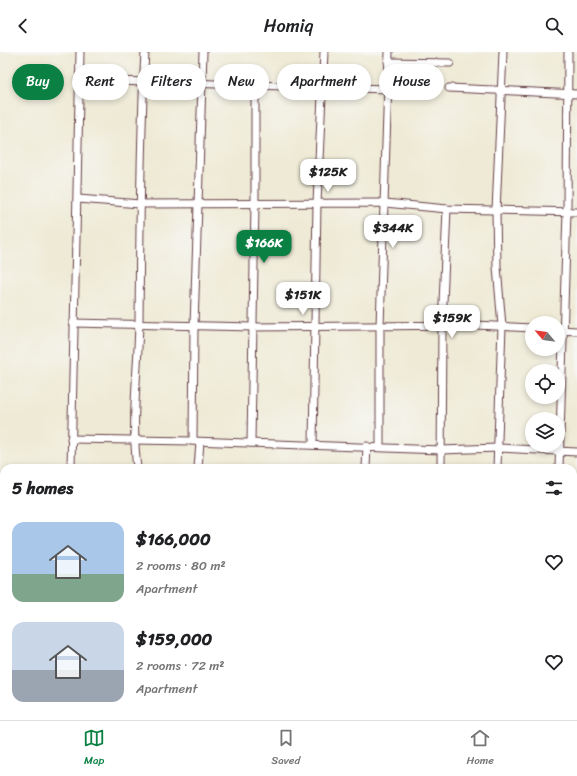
<!DOCTYPE html>
<meta charset="utf-8">
<style>
:root{--surface:#fff;--page:#f6f6f6;--text:#202124;--muted:#757577;--line:#e0e0e0;--accent:#0b8043}
body{margin:0;font-family:Sriracha,sans-serif;background:var(--page);color:var(--text);height:100vh;display:flex;flex-direction:column;font-size:15px;white-space:nowrap}
*{box-sizing:border-box;margin:0}
p{font-size:13px;color:var(--muted)}
.icon{flex:none;width:22px;height:22px;fill:none;stroke:currentColor;stroke-width:2;stroke-linecap:round;stroke-linejoin:round}
.map{position:relative;flex:1;overflow:hidden}
.side{position:absolute;left:0px;top:412px;width:577px;height:256px;display:flex;flex-direction:column;background:var(--surface);border-radius:12px 12px 0 0;box-shadow:0 2px 6px #0003}
.side>*{flex:none}
.top-card{position:absolute;left:12px;top:12px;width:553px;height:36px;display:flex;gap:8px}
.needle{width:26px;rotate:299deg}
.buttons{position:absolute;left:525px;top:264px;display:grid;gap:8px}
.buttons a{display:grid;place-items:center;width:40px;height:40px;border-radius:50%;background:var(--surface);box-shadow:0 2px 6px #0003;font-size:20px}
.price{position:absolute;translate:-50% -34px;padding:0 9px;border-radius:8px;background:#fff;color:#222;font-size:13px;line-height:26px;filter:drop-shadow(0 1px 2px #0008)}
.price::after{content:'';position:absolute;left:50%;top:24px;width:12px;height:9px;margin-left:-6px;background:inherit;clip-path:polygon(0 0,100% 0,50% 100%)}
.price.selected{background:var(--accent);color:#fff}
ul{padding:0;list-style:none}
li{display:flex;align-items:center;gap:12px;height:100px;padding:0 12px}
li span{display:grid;place-items:center;flex:none;width:112px;height:80px;border-radius:12px;color:#555}
li>.icon{margin-inline-start:auto}
span .icon{width:48px;height:48px;fill:#fffc;stroke-width:1}
li b{font-size:17px}
h2{display:flex;justify-content:space-between;align-items:center;height:48px;padding:0 12px;font-size:17px}
.tag{padding:0 14px;border-radius:18px;background:var(--surface);box-shadow:0 2px 6px #0003;font-size:14px;line-height:36px}
.tag.selected{background:var(--accent);color:#fff}
header{display:flex;justify-content:space-between;align-items:center;height:52px;padding:0 12px;background:var(--surface);font-size:18px;font-weight:600}
.tab-bar{display:flex;justify-content:space-around;align-items:center;height:56px;border-top:1px solid var(--line);background:var(--surface);font-size:11px;color:var(--muted)}
.tab-bar a{display:grid;justify-items:center;gap:2px}
.tab-bar .selected{color:var(--accent)}
.map>svg:first-child{display:block}
.green{fill:#90e09e;stroke:#6d8064}
.lines{fill:none;stroke-linecap:round;stroke-linejoin:round}
.minor-casing{stroke:#633d44;stroke-width:9}
.minor{stroke:#fff;stroke-width:7}
</style>
<header><svg class="icon" aria-label="back" viewBox="0 0 24 24"><path d="M15 5l-7 7 7 7"/></svg>Homiq<svg class="icon" aria-label="search" viewBox="0 0 24 24"><circle cx="10" cy="10" r="6"/><path d="M15 15l6 6"/></svg></header>
<div class="map">
<svg width="577" height="668" viewBox="0 0 577 668">
<rect width="100%" height="100%" fill="#f6f6f2"/>
<filter id="ink" filterUnits="userSpaceOnUse"><feTurbulence type="fractalNoise" baseFrequency=".025" numOctaves="2"/><feDisplacementMap in="SourceGraphic" scale="8" xChannelSelector="R" yChannelSelector="G"/><feConvolveMatrix kernelMatrix="1 2 1 2 8 2 1 2 1" color-interpolation-filters="sRGB"/></filter>
<filter id="wash" filterUnits="userSpaceOnUse"><feTurbulence type="fractalNoise" baseFrequency=".012" numOctaves="4" result="noise"/><feDisplacementMap in="SourceGraphic" scale="16" xChannelSelector="R" yChannelSelector="G"/><feGaussianBlur stdDeviation="0.9" result="paint"/><feColorMatrix in="noise" values="0 0 0 0 0 0 0 0 0 0 0 0 0 0 0 0 0 1.4 0 .05"/><feComposite in="paint" operator="in"/></filter>
<g filter="url(#wash)">
<rect width="100%" height="100%" fill="#efead5"/>
<path class="green" d="M0,632H4V664H274V668H0Z"/>
</g>
<g filter="url(#ink)">
<g class="lines">
<defs>
<g id="minor">
<path d="M388,10L450,11"/>
<path d="M78,28L388,37"/>
<path d="M449,36L577,42"/>
<path d="M78,147L140,152L385,151L447,157L577,160"/>
<path d="M73,271L254,275L475,273L532,276"/>
<path d="M558,278L577,279"/>
<path d="M71,387L193,389L441,398L498,396L577,400"/>
<path d="M193,389L194,274L203,0"/>
<path d="M251,391L255,151V33"/>
<path d="M313,393L317,151L324,0"/>
<path d="M380,394V274L389,0"/>
<path d="M71,416L80,0"/>
<path d="M137,416C131,368 138,319 139,270C140,180 140,90 145,0"/>
<path d="M198,416L200,390"/>
<path d="M366,416L367,394"/>
<path d="M441,416L442,275L447,157"/>
<path d="M497,416L502,274L497,215L496,159L503,0"/>
<path d="M559,416L567,160L568,0"/>
<path d="M573,484H577"/>
<path d="M0,605H4"/>
<path d="M573,646H577"/>
<path d="M281,668V664"/>
<path d="M360,668V664"/>
<path d="M431,668V664"/>
<path d="M489,668V664"/>
<path d="M555,668V664"/>
</g>
</defs>
<use href="#minor" class="minor-casing"/>
<use href="#minor" class="minor"/>
</g>
</g>
</svg>
<div class="buttons">
<a><svg class="needle" viewBox="-14 -14 28 28"><path d="M0-13l5 13h-10z" fill="#e53935"/><path d="M0 13l5-13h-10z" fill="#757577"/></svg></a>
<a><svg class="icon" aria-label="locate" viewBox="0 0 24 24"><circle cx="12" cy="12" r="6"/><path d="M12 2v4M12 18v4M2 12h4M18 12h4"/></svg></a>
<a><svg class="icon" aria-label="layers" viewBox="0 0 24 24"><path d="M12 4l9 5-9 5-9-5zM3 14l9 5 9-5"/></svg></a>
</div>
<b class="price" style="left:328px;top:141px">$125K</b>
<b class="price" style="left:393px;top:197px">$344K</b>
<b class="price selected" style="left:264px;top:212px">$166K</b>
<b class="price" style="left:303px;top:264px">$151K</b>
<b class="price" style="left:452px;top:287px">$159K</b>
<div class="top-card">
<a class="tag selected">Buy</a>
<a class="tag">Rent</a>
<a class="tag">Filters</a>
<a class="tag">New</a>
<a class="tag">Apartment</a>
<a class="tag">House</a>
</div>
<section class="side">
<h2>5 homes<svg class="icon" aria-label="filters" viewBox="0 0 24 24"><path d="M4 7h16M4 17h16"/><circle cx="9" cy="7" r="2"/><circle cx="15" cy="17" r="2"/></svg></h2>
<ul>
<li><span style="background:linear-gradient(#a9c7e8 65%,#7fa58c 0)"><svg class="icon" aria-label="home" viewBox="0 0 24 24"><path d="M3 11l9-7 9 7M6 9v11h12V9"/></svg></span><div><b>$166,000</b><p>2 rooms · 80 m²</p><p>Apartment</p></div><svg class="icon" aria-label="heart" viewBox="0 0 24 24"><path d="M12 20l-8-8c-3-5 5-10 8-4 3-6 11-1 8 4z"/></svg></li>
<li><span style="background:linear-gradient(#c9d6e8 60%,#9aa5b1 0)"><svg class="icon" aria-label="home" viewBox="0 0 24 24"><path d="M3 11l9-7 9 7M6 9v11h12V9"/></svg></span><div><b>$159,000</b><p>2 rooms · 72 m²</p><p>Apartment</p></div><svg class="icon" aria-label="heart" viewBox="0 0 24 24"><path d="M12 20l-8-8c-3-5 5-10 8-4 3-6 11-1 8 4z"/></svg></li>
</ul>
</section>
</div>
<nav class="tab-bar">
<a class="selected"><svg class="icon" aria-label="map" viewBox="0 0 24 24"><path d="M3 6l6-2 6 2 6-2v14l-6 2-6-2-6 2zM9 4v14M15 6v14"/></svg>Map</a>
<a><svg class="icon" aria-label="saved" viewBox="0 0 24 24"><path d="M7 4h10v16l-5-4-5 4z"/></svg>Saved</a>
<a><svg class="icon" aria-label="home" viewBox="0 0 24 24"><path d="M3 11l9-7 9 7M6 9v11h12V9"/></svg>Home</a>
</nav>
